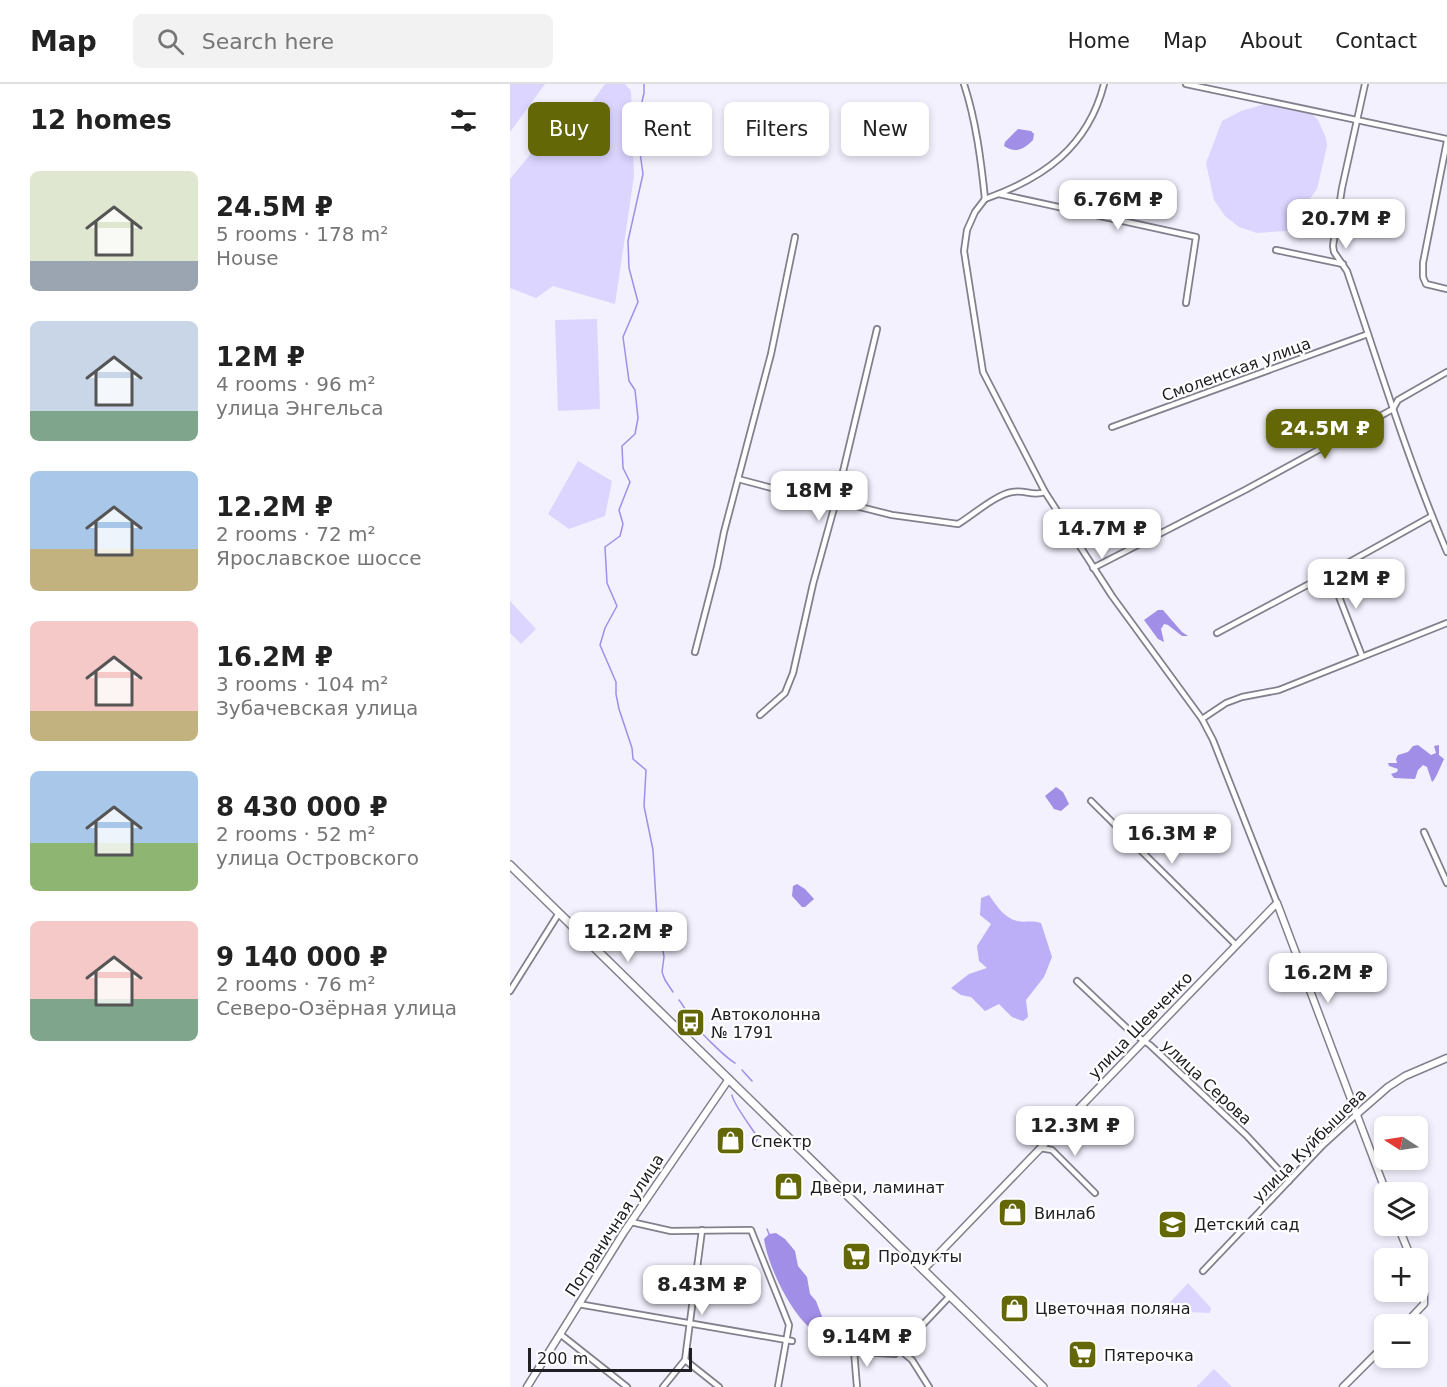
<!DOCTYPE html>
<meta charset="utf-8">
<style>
:root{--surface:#fff;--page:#f2f2f2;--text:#222;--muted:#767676;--line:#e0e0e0;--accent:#636705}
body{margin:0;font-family:"DejaVu Sans",sans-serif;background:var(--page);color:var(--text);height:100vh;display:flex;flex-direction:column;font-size:22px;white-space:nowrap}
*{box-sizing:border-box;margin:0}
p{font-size:20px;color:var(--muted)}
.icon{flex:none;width:33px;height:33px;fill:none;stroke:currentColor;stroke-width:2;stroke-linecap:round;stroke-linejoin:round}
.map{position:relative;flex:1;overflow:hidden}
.drawer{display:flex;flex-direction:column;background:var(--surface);width:510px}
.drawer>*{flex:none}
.top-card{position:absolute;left:18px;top:18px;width:570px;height:54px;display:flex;gap:12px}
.needle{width:39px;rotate:282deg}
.fabs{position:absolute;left:864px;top:1032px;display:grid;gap:12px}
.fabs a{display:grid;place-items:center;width:54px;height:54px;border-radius:9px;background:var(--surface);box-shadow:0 3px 9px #0003;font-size:30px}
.scale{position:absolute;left:18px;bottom:15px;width:164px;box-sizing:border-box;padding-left:6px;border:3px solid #202024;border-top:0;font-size:16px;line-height:21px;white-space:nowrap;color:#202024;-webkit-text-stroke:4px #fff;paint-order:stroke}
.price{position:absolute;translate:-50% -51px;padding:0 14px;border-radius:12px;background:#fff;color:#222;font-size:20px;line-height:39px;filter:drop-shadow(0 2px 3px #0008)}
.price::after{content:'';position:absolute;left:50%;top:36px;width:18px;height:14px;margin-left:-9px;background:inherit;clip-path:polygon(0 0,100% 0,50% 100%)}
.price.current{background:var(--accent);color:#fff}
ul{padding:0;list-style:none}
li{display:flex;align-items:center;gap:18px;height:150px;padding:0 30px}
li span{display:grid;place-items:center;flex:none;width:168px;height:120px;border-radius:9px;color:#555}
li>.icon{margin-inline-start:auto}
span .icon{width:72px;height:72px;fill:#fffc;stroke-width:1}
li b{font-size:26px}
h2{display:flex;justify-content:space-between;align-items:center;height:72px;padding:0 30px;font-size:26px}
.pill{padding:0 21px;border-radius:9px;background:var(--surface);box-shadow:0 3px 9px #0003;font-size:21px;line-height:54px}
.pill.current{background:var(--accent);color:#fff}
header{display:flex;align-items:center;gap:36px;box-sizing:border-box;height:84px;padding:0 30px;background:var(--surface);border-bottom:2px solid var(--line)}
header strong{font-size:28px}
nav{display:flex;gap:33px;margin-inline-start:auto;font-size:21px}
.search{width:420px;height:54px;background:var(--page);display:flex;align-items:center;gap:15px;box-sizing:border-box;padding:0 21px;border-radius:9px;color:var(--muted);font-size:22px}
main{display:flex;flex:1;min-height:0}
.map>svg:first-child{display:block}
.green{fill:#dbd5ff}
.forest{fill:#bcaef7}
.water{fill:#a18ee7}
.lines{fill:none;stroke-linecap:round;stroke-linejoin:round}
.stream{stroke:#a18ee7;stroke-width:1.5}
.minor-casing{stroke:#82808c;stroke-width:8}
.tertiary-casing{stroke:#82808c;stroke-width:9}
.secondary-casing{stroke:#82808c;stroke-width:10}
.minor{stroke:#fff;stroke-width:4.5}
.tertiary{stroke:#fff;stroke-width:6}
.secondary{stroke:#fff;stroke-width:7}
.labels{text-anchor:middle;stroke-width:4.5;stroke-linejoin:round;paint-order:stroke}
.street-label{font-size:16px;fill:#202024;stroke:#fff}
.poi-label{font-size:16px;fill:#202024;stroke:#fff;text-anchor:start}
</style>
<header>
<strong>Map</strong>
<div class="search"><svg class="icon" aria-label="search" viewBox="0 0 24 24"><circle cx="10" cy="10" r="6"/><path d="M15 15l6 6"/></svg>Search here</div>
<nav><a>Home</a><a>Map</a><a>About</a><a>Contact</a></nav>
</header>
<main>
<section class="drawer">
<h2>12 homes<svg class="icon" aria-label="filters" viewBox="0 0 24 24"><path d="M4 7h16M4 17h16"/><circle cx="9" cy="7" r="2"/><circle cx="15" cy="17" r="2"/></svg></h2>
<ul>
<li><span style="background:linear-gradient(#dfe7d0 75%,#9aa5b1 0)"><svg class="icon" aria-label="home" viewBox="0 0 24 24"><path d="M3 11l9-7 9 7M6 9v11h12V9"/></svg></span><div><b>24.5M ₽</b><p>5 rooms · 178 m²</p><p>House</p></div></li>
<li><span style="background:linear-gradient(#c9d6e8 75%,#7fa58c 0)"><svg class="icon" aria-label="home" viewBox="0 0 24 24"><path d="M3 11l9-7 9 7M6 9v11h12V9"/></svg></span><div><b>12M ₽</b><p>4 rooms · 96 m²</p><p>улица Энгельса</p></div></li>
<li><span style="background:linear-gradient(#a9c7e8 65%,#c2b280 0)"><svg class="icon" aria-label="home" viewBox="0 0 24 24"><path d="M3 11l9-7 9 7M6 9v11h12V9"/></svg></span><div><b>12.2M ₽</b><p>2 rooms · 72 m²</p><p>Ярославское шоссе</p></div></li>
<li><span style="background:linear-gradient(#f6c9c9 75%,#c2b280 0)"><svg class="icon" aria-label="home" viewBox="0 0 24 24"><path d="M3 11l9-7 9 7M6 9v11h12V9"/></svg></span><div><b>16.2M ₽</b><p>3 rooms · 104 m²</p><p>Зубачевская улица</p></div></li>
<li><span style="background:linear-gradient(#a9c7e8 60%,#8fb573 0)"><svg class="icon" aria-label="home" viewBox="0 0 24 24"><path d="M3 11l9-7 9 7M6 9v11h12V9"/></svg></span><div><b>8 430 000 ₽</b><p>2 rooms · 52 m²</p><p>улица Островского</p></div></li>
<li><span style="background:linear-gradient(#f6c9c9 65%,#7fa58c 0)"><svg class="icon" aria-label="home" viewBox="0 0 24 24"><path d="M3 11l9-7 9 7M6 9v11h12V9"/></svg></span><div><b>9 140 000 ₽</b><p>2 rooms · 76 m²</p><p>Северо-Озёрная улица</p></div></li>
</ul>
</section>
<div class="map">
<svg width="937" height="1303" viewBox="0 0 937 1303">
<rect width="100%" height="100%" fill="#f3f1fe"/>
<g class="green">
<path d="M0,0H35L0,48Z"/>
<path d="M95,0H115L121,7L124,92L105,220L43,202L26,214L0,204V95L47,38L58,52Z"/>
<path d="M755,20L801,29L808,36L816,54L817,62L807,105L776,147L747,149L729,143L715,132L704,116L696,79L712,37L731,27Z"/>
<path d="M87,235L90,325L48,327L45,236Z"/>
<path d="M68,377L102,397L95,432L59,445L38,430Z"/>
<path d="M0,517L26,545L11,560L0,549Z"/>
<path d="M678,1199L701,1224L700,1229L652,1227Z"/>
<path d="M704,1285L722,1303H686Z"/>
</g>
<path class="forest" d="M479,811C486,821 494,834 507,837C516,839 521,836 531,839L542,873L534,893L516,916L518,933L513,937L502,933L489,920L475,927L461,913L451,911L441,904L459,890L477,884L469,877L467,862L481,840L470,831L471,814Z"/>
<g class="water">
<path d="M508,45L521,47L524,50L523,56C514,65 506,70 494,62L495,58Z"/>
<path d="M648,526H653L672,548L678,552H672L658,541L654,540L651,545L654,558L648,555L634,536Z"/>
<path d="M908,661L921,671L926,669L924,662L929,661V671L934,675C931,681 926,695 922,698L917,683L913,681L908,686L905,695L884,694L881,690L887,688L888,685L879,682L878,679H887L886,675L888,671L898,668L903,662Z"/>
<path d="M546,703L553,708L559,720L551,727L544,725L535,712Z"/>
<path d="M287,800L295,805L304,815L295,823H292L282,812L283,802Z"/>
<path d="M266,1149L275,1155L285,1167L288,1182L297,1193L300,1210L306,1217L314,1238L310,1245V1251C284,1238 258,1183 254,1155L259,1150Z"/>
</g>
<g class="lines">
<g class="stream">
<path d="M134,0V9L129,31L128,54L133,90L118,157L119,184L128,218L113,253L119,297L125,306L128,334L125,350L112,362L113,384L120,398L109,426L113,440L110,452L95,463L97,499L107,522L95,544L90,561L106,598V610L109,625L122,664L123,675L136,686L134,722L143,766L147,833L154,873L152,888L155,896L163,908"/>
<path d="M169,916C174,922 176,927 179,933C185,944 215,973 225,979"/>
<path d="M232,986L242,997"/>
<path d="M222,1011C223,1020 242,1044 248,1054L245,1059V1065"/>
<path d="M257,1145L259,1150"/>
<path d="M310,1251L315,1264L319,1266"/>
</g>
<defs>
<g id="minor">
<path d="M454,0C466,37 471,76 475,115"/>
<path d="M676,0L937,55"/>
<path d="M855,0L832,104L823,162L824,168L837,187C869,281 898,377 937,468"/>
<path d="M937,57L913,179V193L916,200L937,205"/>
<path d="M489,110L686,153L676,219"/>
<path d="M475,115L465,128L457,146L454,167L473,288L535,408L602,512L692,635L703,656L767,819"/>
<path d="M475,115C534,94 578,63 594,0"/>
<path d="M766,166L833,180"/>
<path d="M602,343L858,250"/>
<path d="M228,395L303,415L326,417L382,431L448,440C463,431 485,411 502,408C515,405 522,413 535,408"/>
<path d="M583,484L735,406L883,325L888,316L937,288"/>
<path d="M818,490L826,505L852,572"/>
<path d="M707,549L818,490L922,432"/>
<path d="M185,568L207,483L214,448L261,270L285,153"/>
<path d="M250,631L275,609L283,589L303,500L326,417L367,245"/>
<path d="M692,635L716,619L732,613L769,606L937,539"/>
<path d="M581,717L726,861"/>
<path d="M914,748L937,799"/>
<path d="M567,897L621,948L640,961L736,1051L779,1097"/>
<path d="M0,907L49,829"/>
<path d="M530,1064L542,1066L585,1109"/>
<path d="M121,1138L161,1147L241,1146L279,1241L268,1303"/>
<path d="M693,1187L813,1061L847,1030"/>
<path d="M68,1220L282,1257"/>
<path d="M50,1250L117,1303"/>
<path d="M328,1262L338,1267L385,1270L439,1213"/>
<path d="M389,1265L402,1276L419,1303"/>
<path d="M344,1267L347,1303"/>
<path d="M175,1276L209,1303"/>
<path d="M153,1303L175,1276L192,1146"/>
</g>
<g id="tertiary">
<path d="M847,1030L878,1003L895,992L937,974"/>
<path d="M888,1142L901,1174"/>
<path d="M413,1186L767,819L876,1108"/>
<path d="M895,1240L914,1220V1210L908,1193"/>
<path d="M17,1303L114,1148L219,995"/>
<path d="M833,1303L874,1262"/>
</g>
<path id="secondary" d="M0,781L533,1303"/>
</defs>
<use href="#minor" class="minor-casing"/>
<use href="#tertiary" class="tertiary-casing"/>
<use href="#secondary" class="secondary-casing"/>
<use href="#minor" class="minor"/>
<use href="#tertiary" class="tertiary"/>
<use href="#secondary" class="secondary"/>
</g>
<defs>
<symbol id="bus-square" viewBox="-11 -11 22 22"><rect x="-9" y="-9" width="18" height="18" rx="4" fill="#636705" stroke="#fff"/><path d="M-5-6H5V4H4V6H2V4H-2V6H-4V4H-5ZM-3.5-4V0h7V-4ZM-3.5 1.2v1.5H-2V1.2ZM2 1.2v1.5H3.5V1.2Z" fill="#fff"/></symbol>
<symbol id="shop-square" viewBox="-11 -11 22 22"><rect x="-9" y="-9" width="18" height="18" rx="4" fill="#636705" stroke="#fff"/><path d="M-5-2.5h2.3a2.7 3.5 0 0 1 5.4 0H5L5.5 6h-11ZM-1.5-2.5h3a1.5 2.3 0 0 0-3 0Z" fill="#fff"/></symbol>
<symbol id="school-square" viewBox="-11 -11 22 22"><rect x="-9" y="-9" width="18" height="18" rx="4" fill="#636705" stroke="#fff"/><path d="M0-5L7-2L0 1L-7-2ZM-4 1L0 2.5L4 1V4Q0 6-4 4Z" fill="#fff"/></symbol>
<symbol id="supermarket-square" viewBox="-11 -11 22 22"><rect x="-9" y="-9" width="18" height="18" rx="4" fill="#636705" stroke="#fff"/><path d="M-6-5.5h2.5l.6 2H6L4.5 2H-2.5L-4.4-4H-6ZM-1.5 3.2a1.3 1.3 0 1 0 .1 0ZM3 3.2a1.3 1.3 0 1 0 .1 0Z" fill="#fff"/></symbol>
</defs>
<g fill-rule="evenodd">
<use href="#bus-square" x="164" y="922" width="33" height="33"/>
<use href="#shop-square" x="204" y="1040" width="33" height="33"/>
<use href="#shop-square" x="262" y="1086" width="33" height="33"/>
<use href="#shop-square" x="486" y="1112" width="33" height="33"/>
<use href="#school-square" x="646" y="1124" width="33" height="33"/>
<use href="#supermarket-square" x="330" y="1156" width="33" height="33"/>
<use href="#shop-square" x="488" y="1208" width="33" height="33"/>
<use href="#supermarket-square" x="556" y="1254" width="33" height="33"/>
</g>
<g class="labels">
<g class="street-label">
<text transform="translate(726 285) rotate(-20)" y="6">Смоленская улица</text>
<text transform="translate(630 941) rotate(-46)" y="6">улица Шевченко</text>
<text transform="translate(697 998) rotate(43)" y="6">улица Серова</text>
<text transform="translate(799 1061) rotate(-45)" y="6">улица Куйбышева</text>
<text transform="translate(104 1141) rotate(-57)" y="6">Пограничная улица</text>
</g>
<g class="poi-label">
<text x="201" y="936">Автоколонна<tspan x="201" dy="18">№ 1791</tspan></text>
<text x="241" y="1063">Спектр</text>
<text x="300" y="1109">Двери, ламинат</text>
<text x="524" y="1135">Винлаб</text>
<text x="684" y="1146">Детский сад</text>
<text x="368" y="1178">Продукты</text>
<text x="525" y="1230">Цветочная поляна</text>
<text x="594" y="1277">Пятерочка</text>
</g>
</g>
</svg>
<div class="fabs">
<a><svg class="needle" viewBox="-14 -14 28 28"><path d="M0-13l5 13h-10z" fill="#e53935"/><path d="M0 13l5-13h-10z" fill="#767676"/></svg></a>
<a><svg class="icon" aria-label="layers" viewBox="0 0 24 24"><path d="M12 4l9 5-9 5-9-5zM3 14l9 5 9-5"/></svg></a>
<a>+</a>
<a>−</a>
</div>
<div class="scale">200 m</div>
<b class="price" style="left:608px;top:147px">6.76M ₽</b>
<b class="price" style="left:836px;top:166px">20.7M ₽</b>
<b class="price current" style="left:815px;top:376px">24.5M ₽</b>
<b class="price" style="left:309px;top:438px">18M ₽</b>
<b class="price" style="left:592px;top:476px">14.7M ₽</b>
<b class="price" style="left:846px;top:526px">12M ₽</b>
<b class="price" style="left:662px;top:781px">16.3M ₽</b>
<b class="price" style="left:118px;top:879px">12.2M ₽</b>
<b class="price" style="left:818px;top:920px">16.2M ₽</b>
<b class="price" style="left:565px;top:1073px">12.3M ₽</b>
<b class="price" style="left:192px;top:1232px">8.43M ₽</b>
<b class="price" style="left:357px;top:1284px">9.14M ₽</b>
<div class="top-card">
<a class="pill current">Buy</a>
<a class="pill">Rent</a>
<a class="pill">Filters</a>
<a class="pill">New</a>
</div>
</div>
</main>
